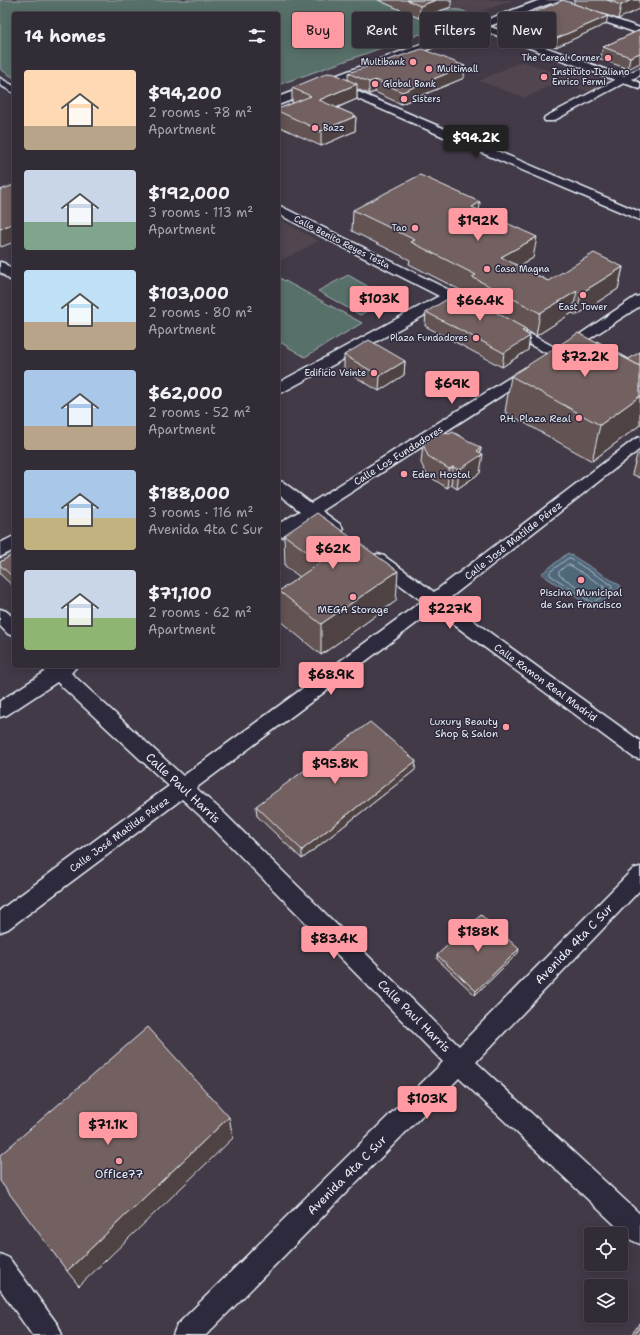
<!DOCTYPE html>
<meta charset="utf-8">
<style>
:root{--surface:#322c36;--page:#3a343e;--text:#f1f3f6;--muted:#a8a7ad;--line:#4d4851;--accent:#ff9aa2}
body{margin:0;font-family:"Shantell Sans",sans-serif;background:var(--page);color:var(--text);height:100vh;display:flex;flex-direction:column;font-size:15px;white-space:nowrap}
*{box-sizing:border-box;margin:0}
p{font-size:13px;color:var(--muted)}
.icon{flex:none;width:22px;height:22px;fill:none;stroke:currentColor;stroke-width:2;stroke-linecap:round;stroke-linejoin:round}
.map{position:relative;flex:1;overflow:hidden}
.side{position:absolute;left:12px;top:12px;width:268px;height:656px;display:flex;flex-direction:column;background:var(--surface);border-radius:4px;box-shadow:0 2px 10px #0003,0 0 0 1px var(--line)}
.side>*{flex:none}
.hud{position:absolute;left:292px;top:12px;width:288px;height:36px;display:flex;gap:8px}
.tools{position:absolute;left:584px;top:1227px;display:grid;gap:8px}
.tools a{display:grid;place-items:center;width:44px;height:44px;border-radius:4px;background:var(--surface);box-shadow:0 2px 10px #0003,0 0 0 1px var(--line);font-size:20px}
.price{position:absolute;translate:-50% -34px;padding:0 9px;border-radius:4px;background:var(--accent);color:#111;font-size:13px;line-height:26px;filter:drop-shadow(0 1px 2px #0008)}
.price::after{content:'';position:absolute;left:50%;top:24px;width:12px;height:9px;margin-left:-6px;background:inherit;clip-path:polygon(0 0,100% 0,50% 100%)}
.price.selected{background:#222;color:#fff}
ul{padding:0;list-style:none}
li{display:flex;align-items:center;gap:12px;height:100px;padding:0 12px}
li span{display:grid;place-items:center;flex:none;width:112px;height:80px;border-radius:4px;color:#555}
li>.icon{margin-inline-start:auto}
span .icon{width:48px;height:48px;fill:#fffc;stroke-width:1}
li b{font-size:17px}
h2{display:flex;justify-content:space-between;align-items:center;height:48px;padding:0 12px;font-size:17px}
.chip{padding:0 14px;border-radius:4px;background:var(--surface);box-shadow:0 2px 10px #0003,0 0 0 1px var(--line);font-size:14px;line-height:36px}
.chip.selected{background:var(--accent);color:#111}
.map>svg:first-child{display:block}
.built{fill:#51454f}
.green{fill:#59706b;stroke:#a0b0b2}
.water{fill:#50677a;stroke:#8d9eac}
.lines{fill:none;stroke-linecap:round;stroke-linejoin:round}
.shore{stroke:#abbac6;stroke-width:1}
.street-casing{stroke:#e8f1f8;stroke-width:3}
.primary-casing{stroke:#e8f1f8;stroke-width:3}
.street{fill:#2f2a3d;fill-rule:evenodd}
.primary{fill:#2f2a3d;fill-rule:evenodd}
.wall{fill:#635353;stroke:#e8f1f8}
.shaded-wall{fill:#504343;stroke:#e8f1f8}
.building{fill:#736060;stroke:#e8f1f8}
.poi-dot{fill:#ff9aa2;stroke:#2f2a3d;stroke-width:1.5}
.labels{text-anchor:middle;stroke-width:3;stroke-linejoin:round;paint-order:stroke}
.far-poi-label{font-size:9px;fill:#e8f1f8;stroke:#2f2a3d;text-anchor:start}
.far-street-label{font-size:9px;fill:#e8f1f8;stroke:#2f2a3d}
.poi-label{font-size:10px;fill:#e8f1f8;stroke:#2f2a3d;text-anchor:end}
.street-label{font-size:10px;fill:#e8f1f8;stroke:#2f2a3d}
.near-street-label{font-size:12px;fill:#e8f1f8;stroke:#2f2a3d}
.near-poi-label{font-size:12px;fill:#e8f1f8;stroke:#2f2a3d}
</style>
<div class="map">
<svg width="640" height="1335" viewBox="0 0 640 1335">
<rect width="100%" height="100%" fill="#433a48"/>
<filter id="ink" filterUnits="userSpaceOnUse"><feTurbulence type="fractalNoise" baseFrequency=".025" numOctaves="2"/><feDisplacementMap in="SourceGraphic" scale="8" xChannelSelector="R" yChannelSelector="G"/><feConvolveMatrix kernelMatrix="1 2 1 2 8 2 1 2 1" color-interpolation-filters="sRGB"/></filter>
<g filter="url(#ink)">
<g class="built">
<path d="M378,0H513L440,27Z"/>
<path d="M522,61L555,73L569,66L611,81L589,92L559,81L525,98L479,81Z"/>
<path d="M278,219L319,241L278,262Z"/>
</g>
<g class="green">
<path d="M0,0H378L440,27L278,85V14H14V78L0,69Z"/>
<path d="M446,9L460,10L473,15L444,25L430,19V15Z"/>
<path d="M348,275L390,299L360,315L318,291Z"/>
<path d="M278,277L362,323L305,357L278,341Z"/>
</g>
<path class="water" d="M568,553L621,586L594,609L541,574Z"/>
<g class="lines">
<g class="shore">
<path d="M569,558L612,585V588L593,603L550,575V572Z"/>
<path d="M567,565H570L603,586L604,589L593,597L559,575V572Z"/>
</g>
<defs>
<g id="street">
<path d="M546,0H559L640,28V34L547,2Z"/>
<path d="M472,20L623,76L640,68V75L632,79L640,83V89L624,83L553,121H545L544,119L545,117L615,80L469,25L467,23Z"/>
<path d="M0,78L14,86V93L0,85Z"/>
<path d="M335,82L640,212V220L442,136L331,87L330,85Z"/>
<path d="M278,205L455,293L477,305L479,308L477,311H467L449,302L283,392L278,393V383L439,296L278,214Z"/>
<path d="M0,262L4,263L14,271V281L10,280L0,272Z"/>
<path d="M640,296V306L566,354L577,359L579,362L577,365L572,366L503,331L501,328L503,325H513L558,349L635,297Z"/>
<path d="M530,367L535,368L537,371L535,374L322,511L341,525L343,529L341,533C329,536 320,526 311,519L284,536L278,538V524L300,511L278,494V481L283,482L311,503L525,368Z"/>
<path d="M640,437V449L446,601L640,741V759L633,757L434,610L196,788L222,811L459,1046L633,869L640,867V890L476,1062L640,1214V1244L631,1240L459,1078L206,1335H173L177,1325L443,1062L208,823L182,799L8,929L0,932V910L169,786L57,682L7,715L0,717V701L45,672L42,666H77L71,673L183,776L422,601L372,564L370,560L372,556L378,554L384,556L434,592L635,439Z"/>
<path d="M14,536V550L0,557V543Z"/>
<path d="M0,609L6,611L14,618V636L8,634L0,626Z"/>
<path d="M0,1254L9,1258L58,1325L62,1335H32L0,1289Z"/>
</g>
<path id="primary" d="M540,0H555L554,2L278,105V97Z"/>
</defs>
<use href="#street" class="street-casing"/>
<use href="#primary" class="primary-casing"/>
<use href="#street" class="street"/>
<use href="#primary" class="primary"/>
</g>
<g class="wall">
<path d="M378,0H451V7L419,18Z"/>
<path d="M573,0H640L618,19L574,4V1Z"/>
<path d="M510,23L606,24L556,47L509,31Z"/>
<path d="M640,30L628,69L600,59L603,47Z"/>
<path d="M348,73L464,78L401,104L375,92L369,94L357,89V99L337,108L356,116L355,131L321,146L278,126V109L294,103L292,102V88L348,80Z"/>
<path d="M353,210H479L533,258L520,266L548,281L623,267L618,289L577,315L572,313L536,336L526,330V333L530,336L528,350L502,367L425,326L426,312L470,298V295L409,264L410,260L352,231Z"/>
<path d="M596,342L629,359L640,352V425L592,461L505,412L511,376Z"/>
<path d="M344,355L405,361L404,375L379,391L344,370Z"/>
<path d="M423,444L481,448L480,453V473L457,489L451,485L447,488L427,475L421,463Z"/>
<path d="M640,453V478L632,474L637,455Z"/>
<path d="M284,535L396,601L321,655L280,621L279,591L300,577L285,566Z"/>
<path d="M14,554V587L1,575L0,571V562Z"/>
<path d="M415,770L302,859L257,816L256,806Z"/>
<path d="M518,953L475,995L437,959V955Z"/>
<path d="M640,1323V1335H631Z"/>
</g>
<g class="shaded-wall">
<path d="M436,0H451V7L419,18L420,6Z"/>
<path d="M631,0H640V9L618,19L621,5Z"/>
<path d="M608,16L606,24L556,47L557,38Z"/>
<path d="M640,53V63L628,69L630,57Z"/>
<path d="M465,66L464,78L401,104L402,92Z"/>
<path d="M376,80L375,92L369,94V82Z"/>
<path d="M357,84V99L319,115V100Z"/>
<path d="M356,116L355,131L321,146V131Z"/>
<path d="M480,202L478,224L472,207Z"/>
<path d="M14,223V242L1,247L0,244V229Z"/>
<path d="M537,237L533,258L498,279L501,257Z"/>
<path d="M623,267L618,289L577,315L581,293Z"/>
<path d="M577,291L572,313L536,336L540,313Z"/>
<path d="M526,329L525,339L530,336L528,350L502,367L504,353L522,331Z"/>
<path d="M405,361L404,375L379,391L380,376Z"/>
<path d="M640,396V425L592,461L600,425Z"/>
<path d="M481,448L480,457L483,454L480,473L457,489L459,470L477,451Z"/>
<path d="M453,467L451,485L447,488L449,469Z"/>
<path d="M398,571L396,601L321,655V624Z"/>
<path d="M416,761L415,770L302,859V850Z"/>
<path d="M519,949L518,953L475,995L476,991Z"/>
<path d="M229,1117L233,1138L79,1286L67,1271Z"/>
</g>
<g class="building">
<path d="M407,0H436L420,6Z"/>
<path d="M563,0L608,16L557,38L510,23Z"/>
<path d="M607,0H631L621,5Z"/>
<path d="M640,30V53L630,57L603,47Z"/>
<path d="M422,49L465,66L402,92L376,80L369,82L348,73Z"/>
<path d="M328,73L335,74L357,84L319,100L356,116L321,131L278,111V109L311,96L292,88Z"/>
<path d="M420,175L480,202L472,207L537,237L501,257L548,281L594,253L623,267L581,293L577,291L540,313L472,277L476,275L411,242L415,240L353,210Z"/>
<path d="M14,185V223L0,229V190Z"/>
<path d="M459,292L526,329L522,331L530,336L504,353L426,312Z"/>
<path d="M578,333L640,366V396L600,425L511,376Z"/>
<path d="M369,340L405,361L380,376L344,355Z"/>
<path d="M597,341L629,359L640,352V366L596,342Z"/>
<path d="M441,432L449,434L453,432L481,448L477,451L483,454L459,470L453,467L449,469L428,456L423,444Z"/>
<path d="M317,513L398,571L321,624L279,591L321,562L284,535Z"/>
<path d="M14,554V578L0,565V562Z"/>
<path d="M370,722L416,761L302,850L256,806Z"/>
<path d="M481,915L519,949L476,991L437,955Z"/>
<path d="M148,1027L229,1117L67,1271L0,1181V1155Z"/>
<path d="M640,1326V1335H634Z"/>
</g>
</g>
<g class="poi-dot">
<circle cx="608" cy="58" r="4"/>
<circle cx="413" cy="62" r="4"/>
<circle cx="429" cy="69" r="4"/>
<circle cx="544" cy="77" r="4"/>
<circle cx="375" cy="84" r="4"/>
<circle cx="404" cy="99" r="4"/>
<circle cx="315" cy="128" r="4"/>
<circle cx="415" cy="228" r="4"/>
<circle cx="487" cy="269" r="4"/>
<circle cx="583" cy="295" r="4"/>
<circle cx="476" cy="338" r="4"/>
<circle cx="374" cy="373" r="4"/>
<circle cx="579" cy="418" r="4"/>
<circle cx="404" cy="474" r="4"/>
<circle cx="581" cy="580" r="4"/>
<circle cx="353" cy="597" r="4"/>
<circle cx="506" cy="727" r="4"/>
<circle cx="119" cy="1161" r="4"/>
</g>
<g class="labels">
<g class="far-poi-label">
<text x="600" y="61" text-anchor="end">The Cereal Corner</text>
<text x="405" y="65" text-anchor="end">Multibank</text>
<text x="437" y="72">Multimall</text>
<text x="552" y="75">Instituto Italiano<tspan x="552" dy="10">Enrico Fermi</tspan></text>
<text x="383" y="87">Global Bank</text>
<text x="412" y="102">Sisters</text>
<text x="323" y="131">Bazz</text>
<text x="407" y="231" text-anchor="end">Tao</text>
<text x="495" y="272">Casa Magna</text>
<text x="583" y="310" text-anchor="middle">East Tower</text>
<text x="468" y="341" text-anchor="end">Plaza Fundadores</text>
<text x="366" y="376" text-anchor="end">Edificio Veinte</text>
</g>
<g class="far-street-label">
<text transform="translate(342 242) rotate(27)" y="3">Calle Benito Reyes Testa</text>
</g>
<g class="poi-label">
<text x="571" y="422">P.H. Plaza Real</text>
<text x="412" y="478" text-anchor="start">Eden Hostal</text>
<text x="581" y="596" text-anchor="middle">Piscina Municipal<tspan x="581" dy="12">de San Francisco</tspan></text>
<text x="353" y="613" text-anchor="middle">MEGA Storage</text>
<text x="498" y="725">Luxury Beauty<tspan x="498" dy="12">Shop &amp; Salon</tspan></text>
</g>
<g class="street-label">
<text transform="translate(398 455) rotate(-32)" y="4">Calle Los Fundadores</text>
<text transform="translate(513 540) rotate(-38)" y="4">Calle José Matilde Pérez</text>
<text transform="translate(546 682) rotate(36)" y="4">Calle Ramon Real Madrid</text>
<text transform="translate(119 834) rotate(-36)" y="4">Calle José Matilde Pérez</text>
</g>
<g class="near-street-label">
<text transform="translate(183 788) rotate(43)" y="4">Calle Paul Harris</text>
<text transform="translate(574 944) rotate(-46)" y="4">Avenida 4ta C Sur</text>
<text transform="translate(414 1016) rotate(45)" y="4">Calle Paul Harris</text>
<text transform="translate(347 1175) rotate(-45)" y="4">Avenida 4ta C Sur</text>
</g>
<g class="near-poi-label">
<text x="119" y="1178">Office77</text>
</g>
</g>
</svg>
<div class="tools">
<a><svg class="icon" aria-label="locate" viewBox="0 0 24 24"><circle cx="12" cy="12" r="6"/><path d="M12 2v4M12 18v4M2 12h4M18 12h4"/></svg></a>
<a><svg class="icon" aria-label="layers" viewBox="0 0 24 24"><path d="M12 4l9 5-9 5-9-5zM3 14l9 5 9-5"/></svg></a>
</div>
<b class="price selected" style="left:476px;top:159px">$94.2K</b>
<b class="price" style="left:478px;top:242px">$192K</b>
<b class="price" style="left:379px;top:320px">$103K</b>
<b class="price" style="left:480px;top:322px">$66.4K</b>
<b class="price" style="left:585px;top:378px">$72.2K</b>
<b class="price" style="left:452px;top:405px">$69K</b>
<b class="price" style="left:333px;top:570px">$62K</b>
<b class="price" style="left:450px;top:630px">$227K</b>
<b class="price" style="left:331px;top:696px">$68.9K</b>
<b class="price" style="left:335px;top:785px">$95.8K</b>
<b class="price" style="left:478px;top:953px">$188K</b>
<b class="price" style="left:334px;top:960px">$83.4K</b>
<b class="price" style="left:427px;top:1120px">$103K</b>
<b class="price" style="left:108px;top:1146px">$71.1K</b>
<div class="hud">
<a class="chip selected">Buy</a>
<a class="chip">Rent</a>
<a class="chip">Filters</a>
<a class="chip">New</a>
</div>
<section class="side">
<h2>14 homes<svg class="icon" aria-label="filters" viewBox="0 0 24 24"><path d="M4 7h16M4 17h16"/><circle cx="9" cy="7" r="2"/><circle cx="15" cy="17" r="2"/></svg></h2>
<ul>
<li><span style="background:linear-gradient(#ffd9b3 70%,#b9a48a 0)"><svg class="icon" aria-label="home" viewBox="0 0 24 24"><path d="M3 11l9-7 9 7M6 9v11h12V9"/></svg></span><div><b>$94,200</b><p>2 rooms · 78 m²</p><p>Apartment</p></div></li>
<li><span style="background:linear-gradient(#c9d6e8 65%,#7fa58c 0)"><svg class="icon" aria-label="home" viewBox="0 0 24 24"><path d="M3 11l9-7 9 7M6 9v11h12V9"/></svg></span><div><b>$192,000</b><p>3 rooms · 113 m²</p><p>Apartment</p></div></li>
<li><span style="background:linear-gradient(#bfe0f5 65%,#b9a48a 0)"><svg class="icon" aria-label="home" viewBox="0 0 24 24"><path d="M3 11l9-7 9 7M6 9v11h12V9"/></svg></span><div><b>$103,000</b><p>2 rooms · 80 m²</p><p>Apartment</p></div></li>
<li><span style="background:linear-gradient(#a9c7e8 70%,#b9a48a 0)"><svg class="icon" aria-label="home" viewBox="0 0 24 24"><path d="M3 11l9-7 9 7M6 9v11h12V9"/></svg></span><div><b>$62,000</b><p>2 rooms · 52 m²</p><p>Apartment</p></div></li>
<li><span style="background:linear-gradient(#a9c7e8 60%,#c2b280 0)"><svg class="icon" aria-label="home" viewBox="0 0 24 24"><path d="M3 11l9-7 9 7M6 9v11h12V9"/></svg></span><div><b>$188,000</b><p>3 rooms · 116 m²</p><p>Avenida 4ta C Sur</p></div></li>
<li><span style="background:linear-gradient(#c9d6e8 60%,#8fb573 0)"><svg class="icon" aria-label="home" viewBox="0 0 24 24"><path d="M3 11l9-7 9 7M6 9v11h12V9"/></svg></span><div><b>$71,100</b><p>2 rooms · 62 m²</p><p>Apartment</p></div></li>
</ul>
</section>
</div>
